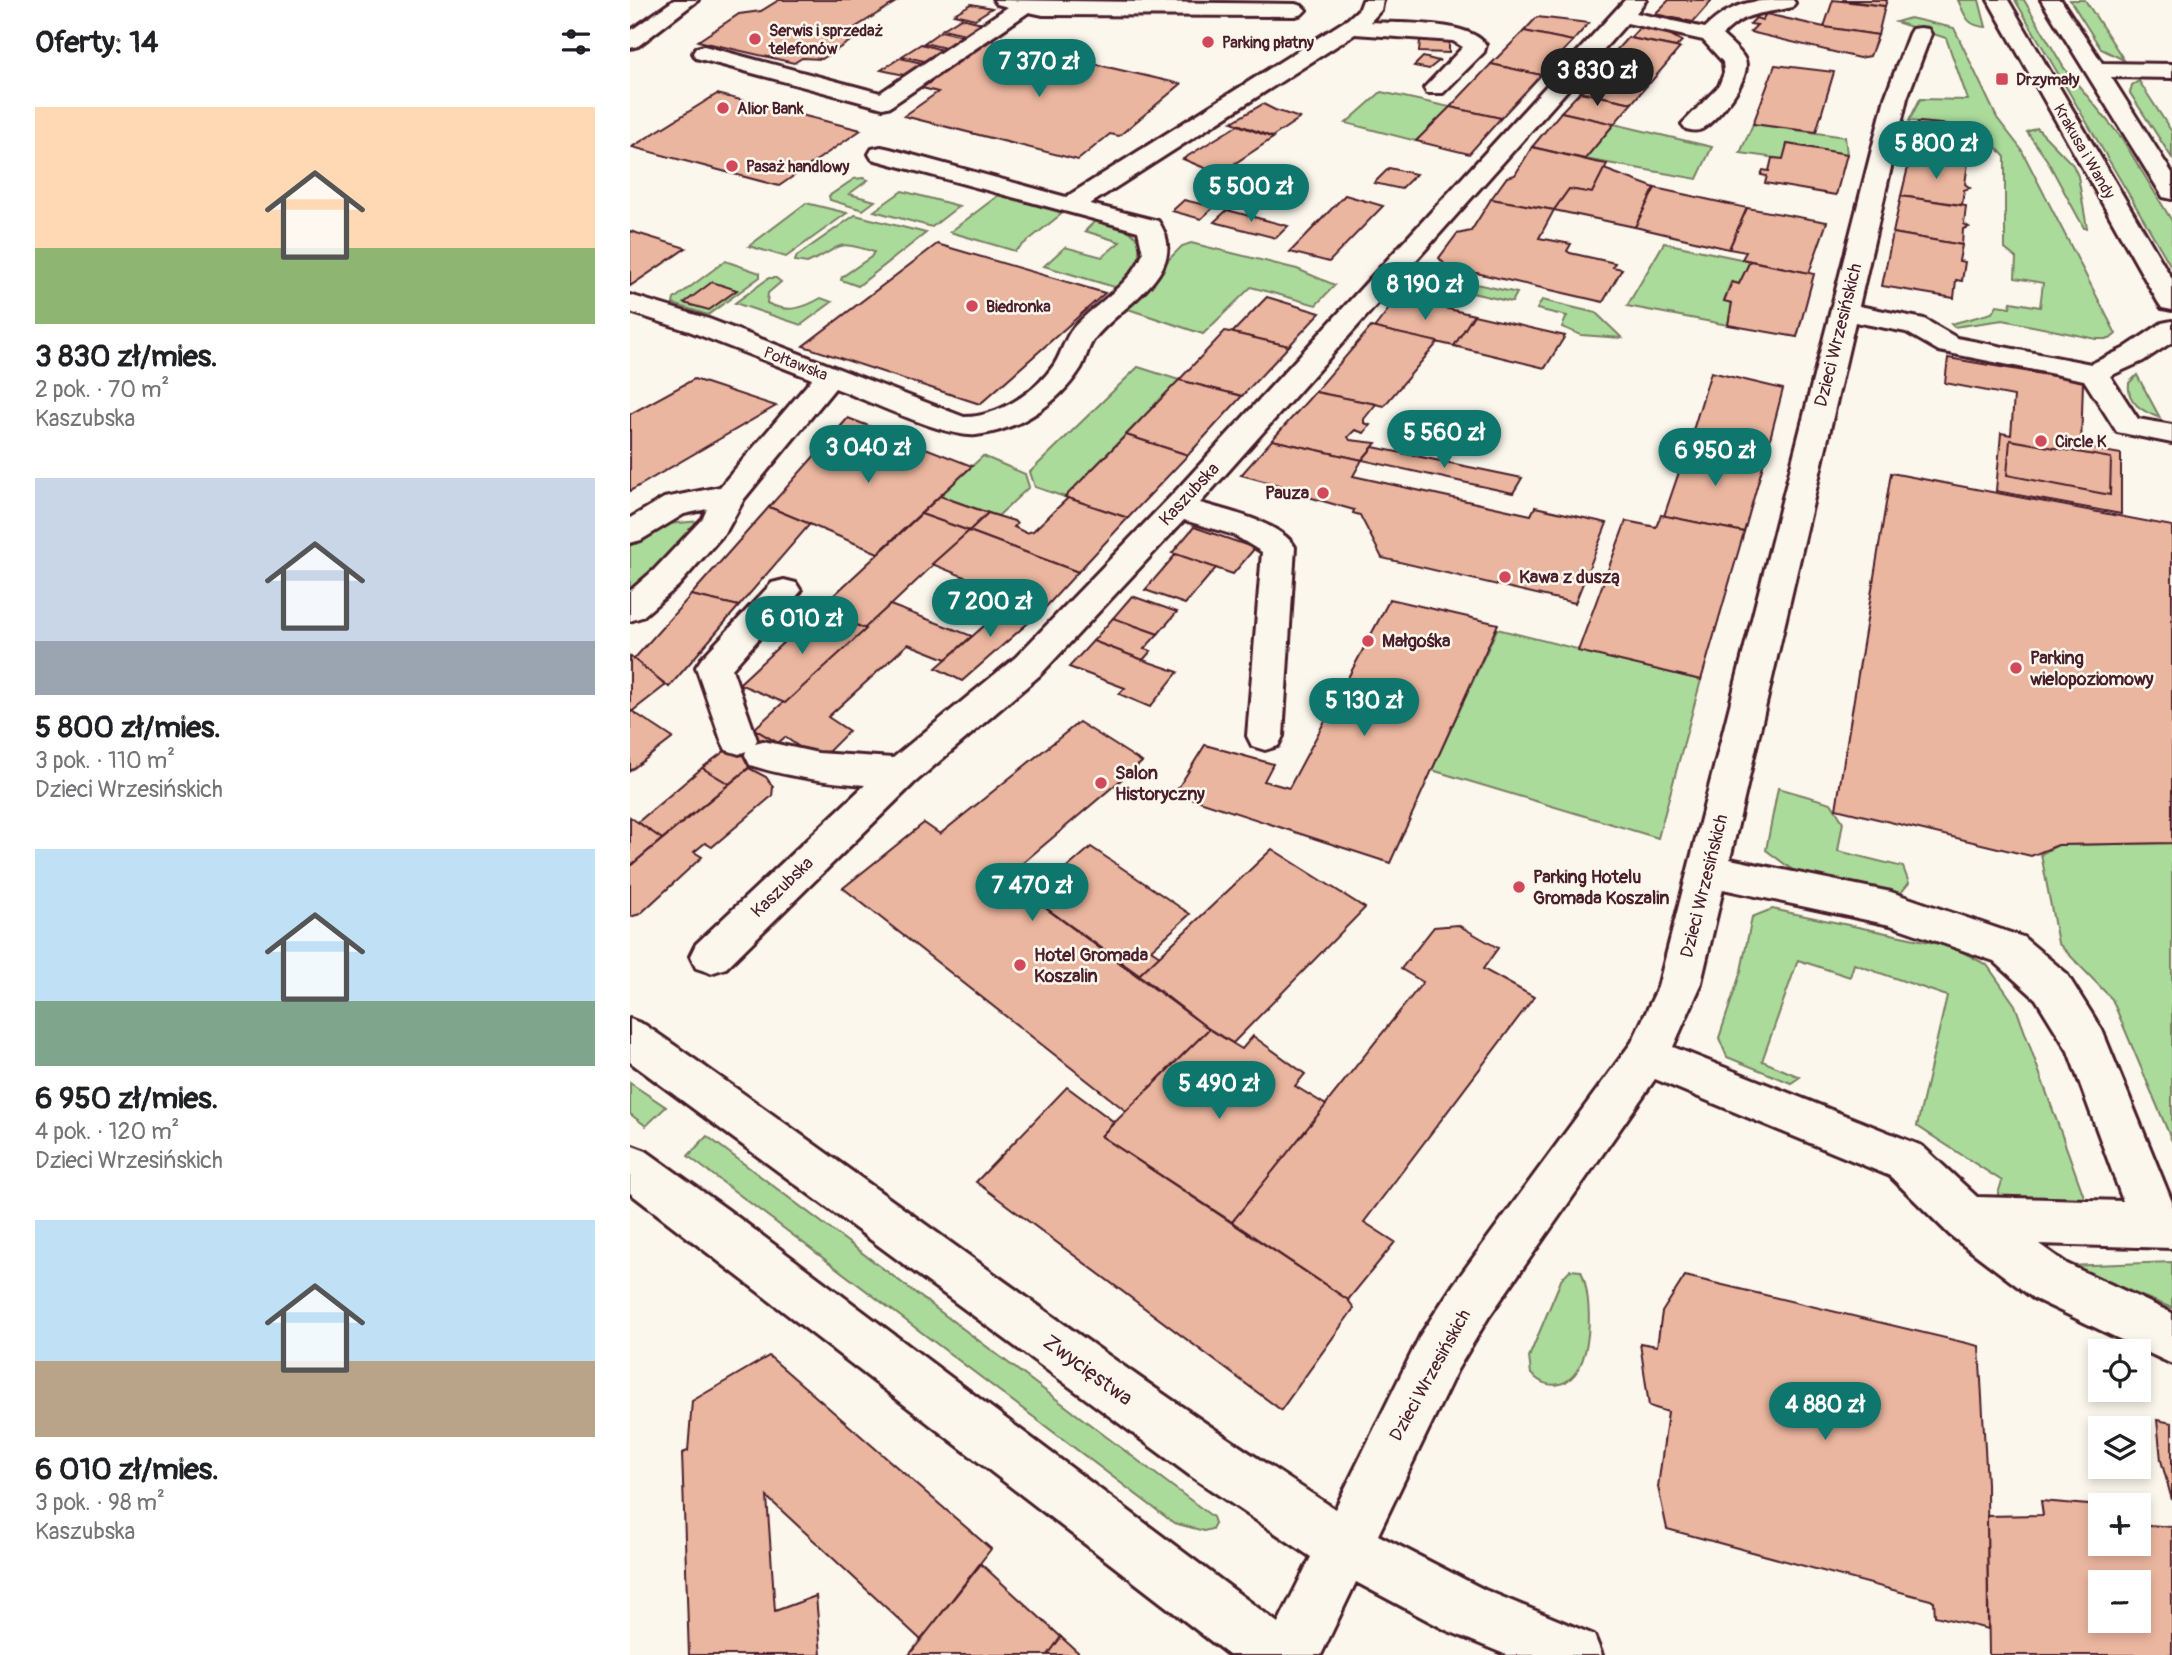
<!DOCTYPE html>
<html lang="pl">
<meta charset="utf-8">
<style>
:root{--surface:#fff;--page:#f6f6f6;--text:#202124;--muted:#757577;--accent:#0f766e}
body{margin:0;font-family:Pangolin,sans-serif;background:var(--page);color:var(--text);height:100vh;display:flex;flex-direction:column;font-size:26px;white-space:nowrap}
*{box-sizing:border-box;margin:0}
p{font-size:23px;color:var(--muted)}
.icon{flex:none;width:38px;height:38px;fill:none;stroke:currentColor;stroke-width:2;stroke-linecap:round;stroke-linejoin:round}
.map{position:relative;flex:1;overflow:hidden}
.side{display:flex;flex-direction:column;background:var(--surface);width:630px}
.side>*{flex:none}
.buttons{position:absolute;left:1458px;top:1339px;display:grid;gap:14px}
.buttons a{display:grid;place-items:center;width:63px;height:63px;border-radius:0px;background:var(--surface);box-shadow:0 4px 10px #0003;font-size:35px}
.price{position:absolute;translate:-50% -60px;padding:0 16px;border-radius:24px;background:var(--accent);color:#fff;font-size:23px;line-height:46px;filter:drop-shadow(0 2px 4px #0008)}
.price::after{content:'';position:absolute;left:50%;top:42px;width:21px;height:16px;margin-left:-10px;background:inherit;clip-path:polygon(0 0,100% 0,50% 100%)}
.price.selected{background:#222;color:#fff}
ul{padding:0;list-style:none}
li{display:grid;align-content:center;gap:14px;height:371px;padding:0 35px}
li span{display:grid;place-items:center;height:217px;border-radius:0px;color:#555}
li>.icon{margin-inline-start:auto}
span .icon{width:126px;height:126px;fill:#fffc;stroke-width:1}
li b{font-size:30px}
h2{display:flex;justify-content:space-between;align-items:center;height:84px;padding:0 35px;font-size:30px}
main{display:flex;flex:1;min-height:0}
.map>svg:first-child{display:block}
.green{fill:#aadb9b;stroke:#7a7d63;stroke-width:2}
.building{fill:#ebb69f;stroke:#4a1f2b;stroke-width:2;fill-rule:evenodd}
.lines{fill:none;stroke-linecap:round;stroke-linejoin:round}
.minor-casing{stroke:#4a1f2b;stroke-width:6}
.minor{fill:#fbf7ec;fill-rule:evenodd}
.poi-dot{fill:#d1495b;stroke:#fbf7ec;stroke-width:2.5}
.labels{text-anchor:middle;stroke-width:5;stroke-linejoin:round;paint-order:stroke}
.far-poi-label{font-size:16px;font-weight:bold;fill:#4a1f2b;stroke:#fbf7ec;text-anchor:start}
.far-street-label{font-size:16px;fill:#4a1f2b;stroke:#fbf7ec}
.street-label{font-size:18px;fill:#4a1f2b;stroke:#fbf7ec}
.poi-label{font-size:18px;font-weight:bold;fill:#4a1f2b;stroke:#fbf7ec;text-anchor:start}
.near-street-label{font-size:21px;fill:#4a1f2b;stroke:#fbf7ec}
</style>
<main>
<section class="side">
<h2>Oferty: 14<svg class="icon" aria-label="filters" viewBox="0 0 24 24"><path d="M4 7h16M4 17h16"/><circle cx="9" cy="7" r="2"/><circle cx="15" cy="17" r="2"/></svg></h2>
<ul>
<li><span style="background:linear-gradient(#ffd9b3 65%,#8fb573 0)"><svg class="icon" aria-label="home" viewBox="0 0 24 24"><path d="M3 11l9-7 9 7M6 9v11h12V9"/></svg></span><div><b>3 830 zł/mies.</b><p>2 pok. · 70 m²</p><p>Kaszubska</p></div></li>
<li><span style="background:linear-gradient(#c9d6e8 75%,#9aa5b1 0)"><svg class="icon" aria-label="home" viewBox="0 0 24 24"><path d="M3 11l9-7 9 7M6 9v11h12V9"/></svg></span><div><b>5 800 zł/mies.</b><p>3 pok. · 110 m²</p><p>Dzieci Wrzesińskich</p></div></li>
<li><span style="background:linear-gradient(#bfe0f5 70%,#7fa58c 0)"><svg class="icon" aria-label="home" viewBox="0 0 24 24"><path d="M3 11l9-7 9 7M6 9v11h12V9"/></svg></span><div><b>6 950 zł/mies.</b><p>4 pok. · 120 m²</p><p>Dzieci Wrzesińskich</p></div></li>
<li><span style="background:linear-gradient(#bfe0f5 65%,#b9a48a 0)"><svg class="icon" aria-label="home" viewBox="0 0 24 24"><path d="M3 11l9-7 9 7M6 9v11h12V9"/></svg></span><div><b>6 010 zł/mies.</b><p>3 pok. · 98 m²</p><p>Kaszubska</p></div></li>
</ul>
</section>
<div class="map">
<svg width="1542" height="1655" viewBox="0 0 1542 1655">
<rect width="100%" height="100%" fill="#fbf7ec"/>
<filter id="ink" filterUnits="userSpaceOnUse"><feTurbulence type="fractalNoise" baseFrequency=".0143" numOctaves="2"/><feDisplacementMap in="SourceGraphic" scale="14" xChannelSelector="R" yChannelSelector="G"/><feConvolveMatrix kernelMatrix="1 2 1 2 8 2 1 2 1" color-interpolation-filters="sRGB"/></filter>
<g filter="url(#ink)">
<g class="green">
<path d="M1328,0H1349L1356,27C1336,26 1335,15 1328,0Z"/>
<path d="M1385,0H1394L1434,68L1491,137L1542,221V268Z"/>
<path d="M1440,0H1455L1494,60L1471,49Z"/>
<path d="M1280,18L1324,28L1367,118L1391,149L1486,334L1480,339H1466L1373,320L1324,327L1321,324L1362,313L1367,305L1380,307L1381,302L1410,307L1413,283L1385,278L1386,258L1375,249V157L1349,128L1279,121L1290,99L1338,100L1316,38L1266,22Z"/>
<path d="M1509,81L1542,132V158L1500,93L1502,85Z"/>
<path d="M751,92L820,107L786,141L716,123Z"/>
<path d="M984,124L1082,147L1067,179L955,159Z"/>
<path d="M1123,124L1215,137L1217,154L1158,144L1153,159L1110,153Z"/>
<path d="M1407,128L1443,165L1448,176L1457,228H1454L1417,160L1397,132Z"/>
<path d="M233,178L238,180L219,194L245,201L233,210L200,200L199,196L224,179Z"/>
<path d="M272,191L329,206L302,227L244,211Z"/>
<path d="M370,194L434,212L385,251L320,232Z"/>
<path d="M176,203L217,213L156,257L119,246Z"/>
<path d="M225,215L296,233L228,286L211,280L212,277L241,257L244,252C201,238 214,248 177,263L165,261L167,256Z"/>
<path d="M465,221L496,228L509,240V263L491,289L414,266L435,247L472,257L490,242L455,231Z"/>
<path d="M561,243L667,269L705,285L686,305L621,287L573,334L492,307L552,246Z"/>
<path d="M1034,243L1120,261L1109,284L1101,282L1094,300L1102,303L1098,325L997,306Z"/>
<path d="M95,261L130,273V277L78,315L43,304L44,299Z"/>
<path d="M796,273L887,293L882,302L785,280Z"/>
<path d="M139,278H146L151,282L138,293L137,303C157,313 172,309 191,298L202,302L171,325L105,303Z"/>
<path d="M912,300L966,313L992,338L951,335L932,327L937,316L907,309Z"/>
<path d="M508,367L549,380L435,497L405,487L400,472Z"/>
<path d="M1507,375L1530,418C1514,412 1496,403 1499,383Z"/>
<path d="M353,456L395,474L399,487L368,516L310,496Z"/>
<path d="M70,521L6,591L0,596V540L27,525Z"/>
<path d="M867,629L1071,680L1028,838L802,770Z"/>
<path d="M1148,788L1201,803L1213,822L1208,851L1273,867L1279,883L1270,894H1249L1164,871L1136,850Z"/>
<path d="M1542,843V1141L1482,999L1428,943L1411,854L1428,845Z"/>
<path d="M1142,909L1323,947L1357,965L1385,1005L1457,1205L1364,1207L1372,1181L1287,1126L1317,996L1224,964L1220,977L1168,960L1132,1061L1170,1077L1161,1083L1097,1057L1089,1038L1111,971L1122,917Z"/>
<path d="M0,1083L36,1107L16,1126L0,1114Z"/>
<path d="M77,1136L583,1517L585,1523L582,1529L574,1531L544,1523L58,1156Z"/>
<path d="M1542,1262V1308L1436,1266Z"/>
<path d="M940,1270L951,1271C963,1297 965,1375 930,1384C918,1387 910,1382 901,1374L899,1357L932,1278Z"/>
</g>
<g class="building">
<path d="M149,0H269L210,37L222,40L192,59L172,58L164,63L68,41L109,14L131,11Z"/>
<path d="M1039,0H1082L1063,22L1025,14Z"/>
<path d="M1203,0L1255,6L1248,35L1194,27Z"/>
<path d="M1212,0H1257L1255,6Z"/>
<path d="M341,4L362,8L345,19L324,14Z"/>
<path d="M1136,14L1194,27L1248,35L1240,56L1229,58L1120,32L1127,25L1120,24L1126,18L1132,20Z"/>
<path d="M907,17L959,23L943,41L894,31Z"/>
<path d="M331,18L352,23L335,34L313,29Z"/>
<path d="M1011,26L1032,30L1052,41L1046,47L1000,38Z"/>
<path d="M311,31L333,36L315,48L294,43Z"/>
<path d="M894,31L943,41L911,75L861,64Z"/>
<path d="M998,37L1000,38L1050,48L1020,83L968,71Z"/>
<path d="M360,40L551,84L489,136L480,134L448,160L274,116L308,92L292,88Z"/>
<path d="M790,40L819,41V53L789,52Z"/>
<path d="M291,44L312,50L294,61L272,56Z"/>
<path d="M793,57L809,61L799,69L784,66Z"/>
<path d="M270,58L292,63L274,75L251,70Z"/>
<path d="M861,64L911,75L871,118L820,107Z"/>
<path d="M1145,65L1204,72L1186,132L1123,124Z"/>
<path d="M968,71L1019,83L1002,103L950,92Z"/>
<path d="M950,92L1002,103L984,124L931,112Z"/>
<path d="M87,94L231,130L149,186L2,147Z"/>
<path d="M633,104L645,110L670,118L642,137L602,122Z"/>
<path d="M820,107L871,118L839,154L786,141Z"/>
<path d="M931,112L984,124L955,159L902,147Z"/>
<path d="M1288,122L1343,127L1340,140H1347V149L1340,147L1338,163L1280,159Z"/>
<path d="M608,125L643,138L589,174L553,159Z"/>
<path d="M1157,144L1217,154L1206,195L1135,183L1137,176L1131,175L1133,170L1139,171L1142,158L1153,159Z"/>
<path d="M902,147L965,162L977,164L962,193L939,189L924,210L861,199L877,177L885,175Z"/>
<path d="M1280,159L1338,163L1335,184L1340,188L1334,190L1332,205L1271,196Z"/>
<path d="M759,168L786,174L771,189L744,183Z"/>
<path d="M974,169L1025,188L1005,227L924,210L939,189L962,193Z"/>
<path d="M591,173L615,178L621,174L654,183L633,202L572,184Z"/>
<path d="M1025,188L1117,208L1099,249L1005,227Z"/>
<path d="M715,195L753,206L699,262L660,252Z"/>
<path d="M1271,196L1336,206L1334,224L1339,227L1333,229L1332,245L1263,233Z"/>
<path d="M861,199L924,210L909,238L941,244L937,251L940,253L985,263L983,267L992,269L973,302L816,266L809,258L827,234L841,231Z"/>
<path d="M554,200L584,207L571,219L542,211Z"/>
<path d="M1117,208L1197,222L1179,273L1112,259L1116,252L1099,249Z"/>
<path d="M597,210L658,226L646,238L584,222Z"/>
<path d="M0,231L56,248L0,286Z"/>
<path d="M1263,233L1332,245L1329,261L1335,262L1332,281L1326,280L1324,298L1252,286Z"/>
<path d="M307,244L475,293L350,404L173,346Z"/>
<path d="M1120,261L1184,274L1167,337L1098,325L1102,303L1094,301L1102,282L1109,284Z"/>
<path d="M82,282L107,290L79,310L54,303Z"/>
<path d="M637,297L690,313L659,346L602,333Z"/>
<path d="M768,297L844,315L824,346L744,328Z"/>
<path d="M844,315L935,336L915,368L824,346Z"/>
<path d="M741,327L808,342L754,406L685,392Z"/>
<path d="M595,331L659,346L612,396L549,380Z"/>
<path d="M1318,358L1453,381L1451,447L1491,454V514L1366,491L1371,433L1381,435L1384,396L1315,383Z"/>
<path d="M1081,372L1153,389L1135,458L1059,443Z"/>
<path d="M64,379L146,406L0,491V414Z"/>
<path d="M549,380L612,396L558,455L496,435Z"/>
<path d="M685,392L746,404L734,419V423L740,425L734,433L725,430L718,437L720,440L746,443L732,460L642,440Z"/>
<path d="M218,418L342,466L248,553L139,507Z"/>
<path d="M496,435L558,455L498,518L435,497Z"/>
<path d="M642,440L732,460L723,476L901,515L905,507L977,523L945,603L752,558L730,515L723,513L724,510L668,494L671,491L611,475Z"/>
<path d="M1380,440L1481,458L1480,495L1377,475Z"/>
<path d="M1059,443L1135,458L1114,532L1034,516Z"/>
<path d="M743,447L892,478L883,493L732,460Z"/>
<path d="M1261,473L1542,526V843L1428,845L1401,856L1206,809Z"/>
<path d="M310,496L358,513L339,531L291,514Z"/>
<path d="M438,498L498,518L448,572L339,531L358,513L384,521L387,524L384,527L396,533L403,531Z"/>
<path d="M139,507L180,524L109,606L61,595Z"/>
<path d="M291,514L339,531L236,629L188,610Z"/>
<path d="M1031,515L1114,532L1071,680L948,651L996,521L1026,527Z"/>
<path d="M564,527L625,548L603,574L542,553Z"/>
<path d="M339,531L448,572L414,609L302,564Z"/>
<path d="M546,554L586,568L555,604L515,590Z"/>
<path d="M61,595L109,606L39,687L4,659Z"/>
<path d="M502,596L547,612L528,634L483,618Z"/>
<path d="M386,598L414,609L332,681L306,668Z"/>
<path d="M760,599L868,624L760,863L545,793L575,745L643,764L634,781L659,788Z"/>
<path d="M260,605L342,636L316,659L278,644L198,717L219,731L199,751L191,754L175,751L155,737L148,743L124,729Z"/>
<path d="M188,610L236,629L155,703L109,684Z"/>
<path d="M483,618L528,634L514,649L521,651L513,660L463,641Z"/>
<path d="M463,641L513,660L548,672L520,707L489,694L495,688L439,667Z"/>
<path d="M0,656L36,685L0,713Z"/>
<path d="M2,711L43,738L0,771V713Z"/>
<path d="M449,722L512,762L375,878L579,1029L496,1111L213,888L294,823L310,834Z"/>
<path d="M124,729L148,743L99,784L72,768Z"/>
<path d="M72,768L99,784L32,839L8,822Z"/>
<path d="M119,768L136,777L143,787L142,796L82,847L75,843L64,852L72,857L10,914L0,917V866Z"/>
<path d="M0,817L32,839L0,866Z"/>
<path d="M461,847L560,914L521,950L530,956L509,975L402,898Z"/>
<path d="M642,849L735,908L603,1043L579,1029L509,975Z"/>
<path d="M828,925L868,948L853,969L904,997L734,1222L765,1242L718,1300L602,1222L793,982L771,969L804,927Z"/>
<path d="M579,1029L612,1049L623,1036L675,1074L665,1086L696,1105L602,1222L471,1136Z"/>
<path d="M437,1087L484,1122L471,1136L718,1300L724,1308L651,1410L346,1182Z"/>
<path d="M1055,1276L1349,1346L1357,1483L1358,1629L1305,1616L1304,1601L1037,1529L1028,1487L1038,1412L1019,1406L1010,1343L1027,1346L1032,1312Z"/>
<path d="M139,1356L361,1549L291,1640L137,1497L145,1611L186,1596L191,1655H59L52,1453L58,1451L62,1401Z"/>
<path d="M1527,1420L1542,1423V1500L1531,1460Z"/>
<path d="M1411,1501L1470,1506V1544H1508V1524L1542,1527V1655H1359L1357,1516L1413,1515ZM1470,1582H1508V1620H1470Z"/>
<path d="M351,1564L431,1637L418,1655H279Z"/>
<path d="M431,1637L451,1655H418Z"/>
</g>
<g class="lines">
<defs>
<g id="minor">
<path d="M44,0H68L8,46L0,48V31Z"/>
<path d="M364,0L665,4L672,6L676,10L672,14L665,16L413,15L399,12L261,106L253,108L66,58L63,53L66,48L74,46L250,93L378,7L367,4Z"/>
<path d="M733,0H753L751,10L740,22C769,24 839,20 856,45L854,52L813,93H797L794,88L833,47L823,41L725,34L460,204L528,221C563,272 491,304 464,339C458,347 456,359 451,368C429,403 388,431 346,435C316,438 237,400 205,388L114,499L97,530L48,586L12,617L0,621V591L24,570L73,518L77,509L54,514L11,540L0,543V518L34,498L90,487L182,379L59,331L0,312V295L79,319L334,417C367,417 405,393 424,365C432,353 434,339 444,327C465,304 502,284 513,253L508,231L242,159L239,154L242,149L251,147L260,149L436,197L718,19L730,8Z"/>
<path d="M995,0H1016L1006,13L1075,28C1105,0 1125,0 1163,0L1165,3L1162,7C1129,16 1119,9 1092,35C1099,42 1111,51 1115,60C1122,79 1087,120 1072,129C1067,132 1061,130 1056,129L1052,124L1089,86L1094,73L1093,62L1073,40L997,23L570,503C597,511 650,522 665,547L653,736L648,746L635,750L622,746L617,736L632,552L604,535L554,520L410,675L284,783L96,968L81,973L66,968L60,956L66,944L235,785C196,782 158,777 120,765L115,755L116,751L109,754L96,750L91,740L66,667L72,658L142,583L154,580L166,583L171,591L102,669L127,740L125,743L133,741L188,753L263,758L386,657L543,494Z"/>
<path d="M1358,0H1378L1542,279V310L1532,308L1528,302Z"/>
<path d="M1411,0H1431L1472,63L1542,64V78L1481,77L1542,173V199L1533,197L1530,192Z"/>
<path d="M1290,28L1298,29L1301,34L1277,98L1229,306L1294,319L1327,338L1461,364L1493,349L1532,323L1542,321V342L1513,361L1480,376L1508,419L1542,425V443L1487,432L1454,380L1309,351L1276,332L1225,322L1100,859L1261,892L1378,932L1393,937L1436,973L1472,1030L1542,1202V1248L1409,1244L1437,1264L1542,1313V1364L1403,1298L1320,1235L1260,1176L1025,1079L858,1318L827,1370L748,1535L855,1590L964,1635L972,1655H877L816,1630L726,1582L691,1655H599L0,1193V1145L16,1151L98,1210L648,1623L681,1557L562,1477L0,1062V1019L15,1025C246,1184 469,1357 705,1509L791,1334L824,1284L1002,1042L1028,987L1255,98L1279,34L1282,29ZM1093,889L1260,925L1364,961L1406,999L1438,1051L1493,1201L1347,1197L1292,1146L1043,1047L1070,987Z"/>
</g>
</defs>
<use href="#minor" class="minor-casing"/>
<use href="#minor" class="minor"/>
</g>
</g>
<g class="poi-dot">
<circle cx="125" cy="39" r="7"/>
<circle cx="578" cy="42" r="7"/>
<rect x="1365" y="72" width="14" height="14" rx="3.5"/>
<circle cx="93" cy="108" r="7"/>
<circle cx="102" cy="166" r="7"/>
<circle cx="342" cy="306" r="7"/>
<circle cx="1411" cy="441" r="7"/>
<circle cx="693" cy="493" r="7"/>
<circle cx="875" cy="577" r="7"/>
<circle cx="738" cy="641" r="7"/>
<circle cx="1386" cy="668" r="7"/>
<circle cx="471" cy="783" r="7"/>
<circle cx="889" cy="887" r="7"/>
<circle cx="390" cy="965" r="7"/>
</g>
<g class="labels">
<g class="far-poi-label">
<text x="139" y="36">Serwis i sprzedaż<tspan x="139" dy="18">telefonów</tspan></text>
<text x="592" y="48">Parking płatny</text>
<text x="1386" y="85">Drzymały</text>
<text x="107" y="114">Alior Bank</text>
<text x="116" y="172">Pasaż handlowy</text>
<text x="356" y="312">Biedronka</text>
<text x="1425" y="447">Circle K</text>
</g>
<g class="far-street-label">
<text transform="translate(1455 151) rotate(60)" y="6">Krakusa i Wandy</text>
<text transform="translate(166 363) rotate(21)" y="6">Połtawska</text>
</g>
<g class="street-label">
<text transform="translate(1208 335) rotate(-76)" y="6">Dzieci Wrzesińskich</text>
<text transform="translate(559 494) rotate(-47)" y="6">Kaszubska</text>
<text transform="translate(1074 886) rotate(-76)" y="6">Dzieci Wrzesińskich</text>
<text transform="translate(152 887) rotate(-44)" y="6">Kaszubska</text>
<text transform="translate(800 1375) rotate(-61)" y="6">Dzieci Wrzesińskich</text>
</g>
<g class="poi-label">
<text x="679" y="499" text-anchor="end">Pauza</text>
<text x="889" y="583">Kawa z duszą</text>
<text x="752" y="647">Małgośka</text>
<text x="1400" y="664">Parking<tspan x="1400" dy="21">wielopoziomowy</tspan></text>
<text x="485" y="779">Salon<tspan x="485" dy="21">Historyczny</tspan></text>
<text x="903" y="883">Parking Hotelu<tspan x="903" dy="21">Gromada Koszalin</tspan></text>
<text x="404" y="961">Hotel Gromada<tspan x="404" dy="21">Koszalin</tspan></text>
</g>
<g class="near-street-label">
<text transform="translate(458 1370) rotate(36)" y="7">Zwycięstwa</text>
</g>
</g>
</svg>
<div class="buttons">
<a><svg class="icon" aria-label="locate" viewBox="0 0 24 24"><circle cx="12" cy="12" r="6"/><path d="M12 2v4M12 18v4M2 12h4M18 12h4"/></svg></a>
<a><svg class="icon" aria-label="layers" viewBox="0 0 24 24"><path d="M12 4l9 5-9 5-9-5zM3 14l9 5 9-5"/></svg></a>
<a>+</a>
<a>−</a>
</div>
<b class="price" style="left:409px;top:99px">7 370 zł</b>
<b class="price selected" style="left:967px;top:108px">3 830 zł</b>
<b class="price" style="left:1306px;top:181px">5 800 zł</b>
<b class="price" style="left:621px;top:224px">5 500 zł</b>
<b class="price" style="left:795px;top:322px">8 190 zł</b>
<b class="price" style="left:814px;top:470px">5 560 zł</b>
<b class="price" style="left:238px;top:485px">3 040 zł</b>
<b class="price" style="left:1085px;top:488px">6 950 zł</b>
<b class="price" style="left:360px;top:639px">7 200 zł</b>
<b class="price" style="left:172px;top:656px">6 010 zł</b>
<b class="price" style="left:734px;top:738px">5 130 zł</b>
<b class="price" style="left:402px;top:923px">7 470 zł</b>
<b class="price" style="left:589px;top:1121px">5 490 zł</b>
<b class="price" style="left:1195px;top:1442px">4 880 zł</b>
</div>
</main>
